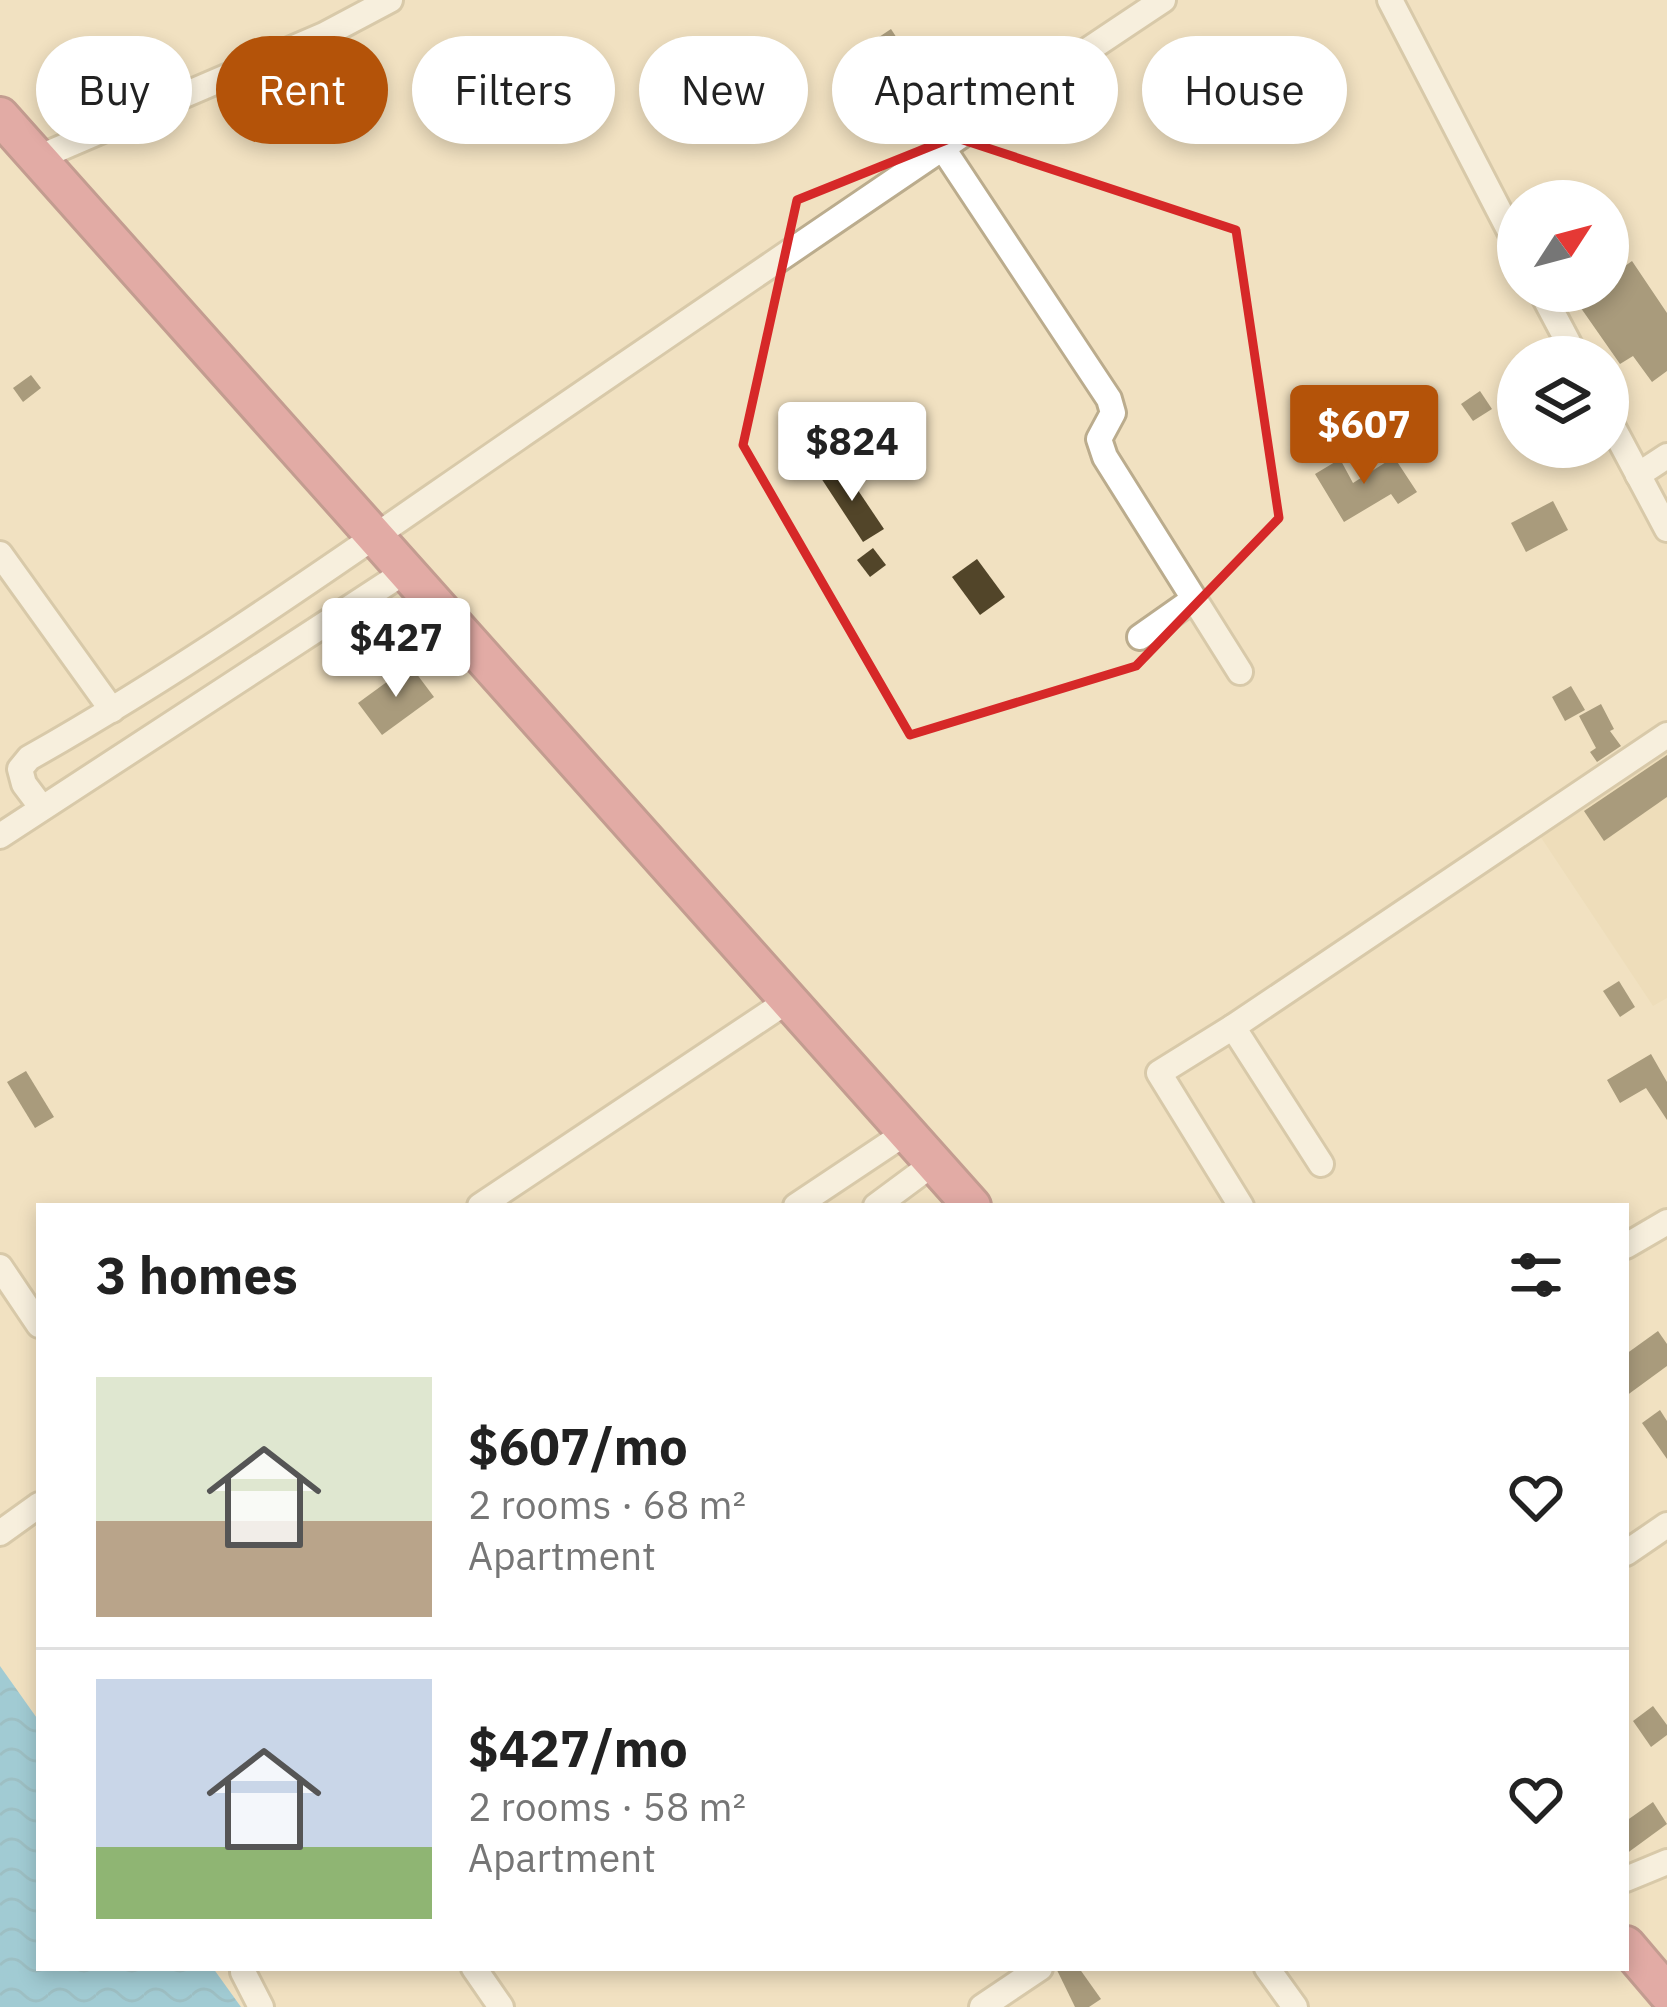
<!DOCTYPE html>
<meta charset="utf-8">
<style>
:root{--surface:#fff;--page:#f6f6f6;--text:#222;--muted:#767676;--line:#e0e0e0;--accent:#b45309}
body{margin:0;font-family:"IBM Plex Sans",sans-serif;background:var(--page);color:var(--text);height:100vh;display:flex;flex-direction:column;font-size:45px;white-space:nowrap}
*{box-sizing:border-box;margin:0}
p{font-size:39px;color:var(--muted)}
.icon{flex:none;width:66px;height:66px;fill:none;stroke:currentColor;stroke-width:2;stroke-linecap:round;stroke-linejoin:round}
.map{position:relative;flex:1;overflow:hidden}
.drawer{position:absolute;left:36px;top:1203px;width:1593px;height:768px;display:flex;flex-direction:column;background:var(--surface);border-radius:0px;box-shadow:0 6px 18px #0003}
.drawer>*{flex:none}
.top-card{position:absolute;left:36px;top:36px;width:1596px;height:108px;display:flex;gap:24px}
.needle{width:78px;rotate:54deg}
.controls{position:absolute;left:1497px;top:180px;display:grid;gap:24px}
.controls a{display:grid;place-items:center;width:132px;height:132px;border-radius:50%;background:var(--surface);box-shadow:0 6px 18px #0003;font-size:60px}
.price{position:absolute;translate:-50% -102px;padding:0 27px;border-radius:12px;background:#fff;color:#222;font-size:39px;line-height:78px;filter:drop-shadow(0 3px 6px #0008)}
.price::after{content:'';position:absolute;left:50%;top:72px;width:36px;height:27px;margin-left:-18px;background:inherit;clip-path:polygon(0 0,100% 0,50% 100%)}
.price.active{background:var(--accent);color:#fff}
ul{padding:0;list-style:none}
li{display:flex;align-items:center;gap:36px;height:300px;padding:0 60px}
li+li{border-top:3px solid var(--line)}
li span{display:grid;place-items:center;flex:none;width:336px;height:240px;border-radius:0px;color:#555}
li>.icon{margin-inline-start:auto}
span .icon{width:144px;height:144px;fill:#fffc;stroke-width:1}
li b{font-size:51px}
h2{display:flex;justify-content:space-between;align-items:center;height:144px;padding:0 60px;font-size:51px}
.pill{padding:0 42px;border-radius:54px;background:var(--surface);box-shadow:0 6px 18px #0003;font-size:42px;line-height:108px}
.pill.active{background:var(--accent);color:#fff}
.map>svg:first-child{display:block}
.built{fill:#ebd8b1}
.water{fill:url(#water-waves)}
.building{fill:#524529}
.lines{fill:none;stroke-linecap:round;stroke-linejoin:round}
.minor-casing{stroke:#bbac8d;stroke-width:30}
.highway-casing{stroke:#8d4856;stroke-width:42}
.minor{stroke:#fff;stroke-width:24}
.highway{stroke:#d16983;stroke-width:36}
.marked{fill:none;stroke:#d62828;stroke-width:9;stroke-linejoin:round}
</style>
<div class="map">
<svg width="1667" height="2007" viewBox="0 0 1667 2007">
<defs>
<pattern id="water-waves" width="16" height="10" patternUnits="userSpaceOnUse" patternTransform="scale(3)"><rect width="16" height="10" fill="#42afe9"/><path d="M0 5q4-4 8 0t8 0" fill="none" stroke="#3995c6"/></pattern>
</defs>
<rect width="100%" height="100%" fill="#f1e1c1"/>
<path class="built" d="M1667,748V998L1653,1006L1538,833Z"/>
<path class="water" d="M0,1666L39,1721V1968H213L241,2007H0Z"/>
<g class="building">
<path d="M891,29L944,110L914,129L861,49Z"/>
<path d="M1231,46L1257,84L1236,99L1209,62Z"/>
<path d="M1632,261L1667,313V371L1652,382L1633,356L1620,364L1576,301L1590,291H1608V278Z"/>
<path d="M31,375L41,388L23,402L13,388Z"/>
<path d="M1480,391L1492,409L1473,421L1461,404Z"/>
<path d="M1394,457L1417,492L1398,504L1391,494L1344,522L1315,474L1340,459L1353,483Z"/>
<path d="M841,465L884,529L863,542L821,478Z"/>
<path d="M1553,501L1568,530L1526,552L1511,523Z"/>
<path d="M873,548L886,565L870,577L857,560Z"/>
<path d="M977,559L1005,597L980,615L952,577Z"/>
<path d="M410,665L434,697L382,735L358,703Z"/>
<path d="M1571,686L1585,710L1565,721L1552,697Z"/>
<path d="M1601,704L1614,729L1610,731L1621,746L1597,762L1590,752L1596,748L1579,716Z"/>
<path d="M1667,755V797L1604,841L1584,811Z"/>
<path d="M1619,981L1635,1007L1620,1017L1603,991Z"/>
<path d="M1651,1054L1667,1082V1120L1646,1088L1620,1103L1607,1080Z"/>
<path d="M26,1071L54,1117L35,1128L7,1082Z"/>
<path d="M1658,1331L1667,1344V1366L1626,1396V1354Z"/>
<path d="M1660,1410L1667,1421V1459L1642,1423Z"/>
<path d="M1653,1706L1667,1725V1735L1651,1747L1633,1721Z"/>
<path d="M1653,1802L1667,1824L1626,1854V1821Z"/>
<path d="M1056,1968H1079L1101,1999L1089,2007H1075Z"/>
</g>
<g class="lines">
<defs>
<g id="minor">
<path d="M1390,0L1518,247"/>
<path d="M942,147L1109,399L1113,413L1099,439L1105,457L1240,672"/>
<path d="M40,157L324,35L390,0"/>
<path d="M1541,291L1576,357"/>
<path d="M1608,418L1667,529"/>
<path d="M1638,475L1667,456"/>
<path d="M0,554L112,710"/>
<path d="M1140,637L1194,599"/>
<path d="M42,808L24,784L20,769L29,758C197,663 356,549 516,439C731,292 946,144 1163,0"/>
<path d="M0,836L406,571"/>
<path d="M1233,1027L1159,1073L1241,1206"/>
<path d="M1321,1164L1233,1027L1667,735"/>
<path d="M480,1206L789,1000"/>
<path d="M796,1206L907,1132"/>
<path d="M876,1206L934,1163"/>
<path d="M1626,1246L1667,1222"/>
<path d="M0,1267L39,1325"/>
<path d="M0,1533L39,1505"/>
<path d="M1626,1553L1667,1525"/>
<path d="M1626,1879L1667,1862"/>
<path d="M474,1968L501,2007"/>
<path d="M1267,1968L1295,2007"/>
<path d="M243,1972L261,2007"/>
<path d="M982,2007L1040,1968"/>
</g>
<g id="highway">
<path d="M0,116L972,1206"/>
<path d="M1626,1945L1667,1993"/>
</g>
</defs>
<use href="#minor" class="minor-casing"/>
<use href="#highway" class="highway-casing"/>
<use href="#minor" class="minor"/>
<use href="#highway" class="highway"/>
</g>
<path d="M0 0H1667V2007H0ZM954,137L1236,230L1279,518L1136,666L910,735L743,445L797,200Z" fill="#f1e1c1" fill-opacity=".55" fill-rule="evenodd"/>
<path class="marked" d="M954,137L1236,230L1279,518L1136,666L910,735L743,445L797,200Z"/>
</svg>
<div class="controls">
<a><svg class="needle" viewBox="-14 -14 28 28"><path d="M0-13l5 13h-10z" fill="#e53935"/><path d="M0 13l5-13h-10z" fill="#767676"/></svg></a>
<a><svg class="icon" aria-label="layers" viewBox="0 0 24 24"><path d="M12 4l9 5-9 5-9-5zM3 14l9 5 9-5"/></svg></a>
</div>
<b class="price active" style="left:1364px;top:487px">$607</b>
<b class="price" style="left:852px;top:504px">$824</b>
<b class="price" style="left:396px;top:700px">$427</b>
<div class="top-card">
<a class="pill">Buy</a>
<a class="pill active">Rent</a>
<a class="pill">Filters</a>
<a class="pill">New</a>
<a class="pill">Apartment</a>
<a class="pill">House</a>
</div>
<section class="drawer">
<h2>3 homes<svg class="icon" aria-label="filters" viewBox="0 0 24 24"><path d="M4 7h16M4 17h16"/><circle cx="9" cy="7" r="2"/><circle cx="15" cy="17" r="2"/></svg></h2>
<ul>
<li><span style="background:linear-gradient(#dfe7d0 60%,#b9a48a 0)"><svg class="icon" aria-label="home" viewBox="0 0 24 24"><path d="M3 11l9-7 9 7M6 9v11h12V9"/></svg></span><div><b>$607/mo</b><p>2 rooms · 68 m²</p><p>Apartment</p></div><svg class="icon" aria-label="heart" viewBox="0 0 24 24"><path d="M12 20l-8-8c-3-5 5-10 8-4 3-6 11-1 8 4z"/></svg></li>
<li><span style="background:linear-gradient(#c9d6e8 70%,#8fb573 0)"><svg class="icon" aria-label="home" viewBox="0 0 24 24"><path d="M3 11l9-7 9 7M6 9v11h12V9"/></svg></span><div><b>$427/mo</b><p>2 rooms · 58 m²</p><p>Apartment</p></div><svg class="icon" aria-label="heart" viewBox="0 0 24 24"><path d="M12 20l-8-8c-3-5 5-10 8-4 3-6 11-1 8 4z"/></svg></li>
</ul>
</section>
</div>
